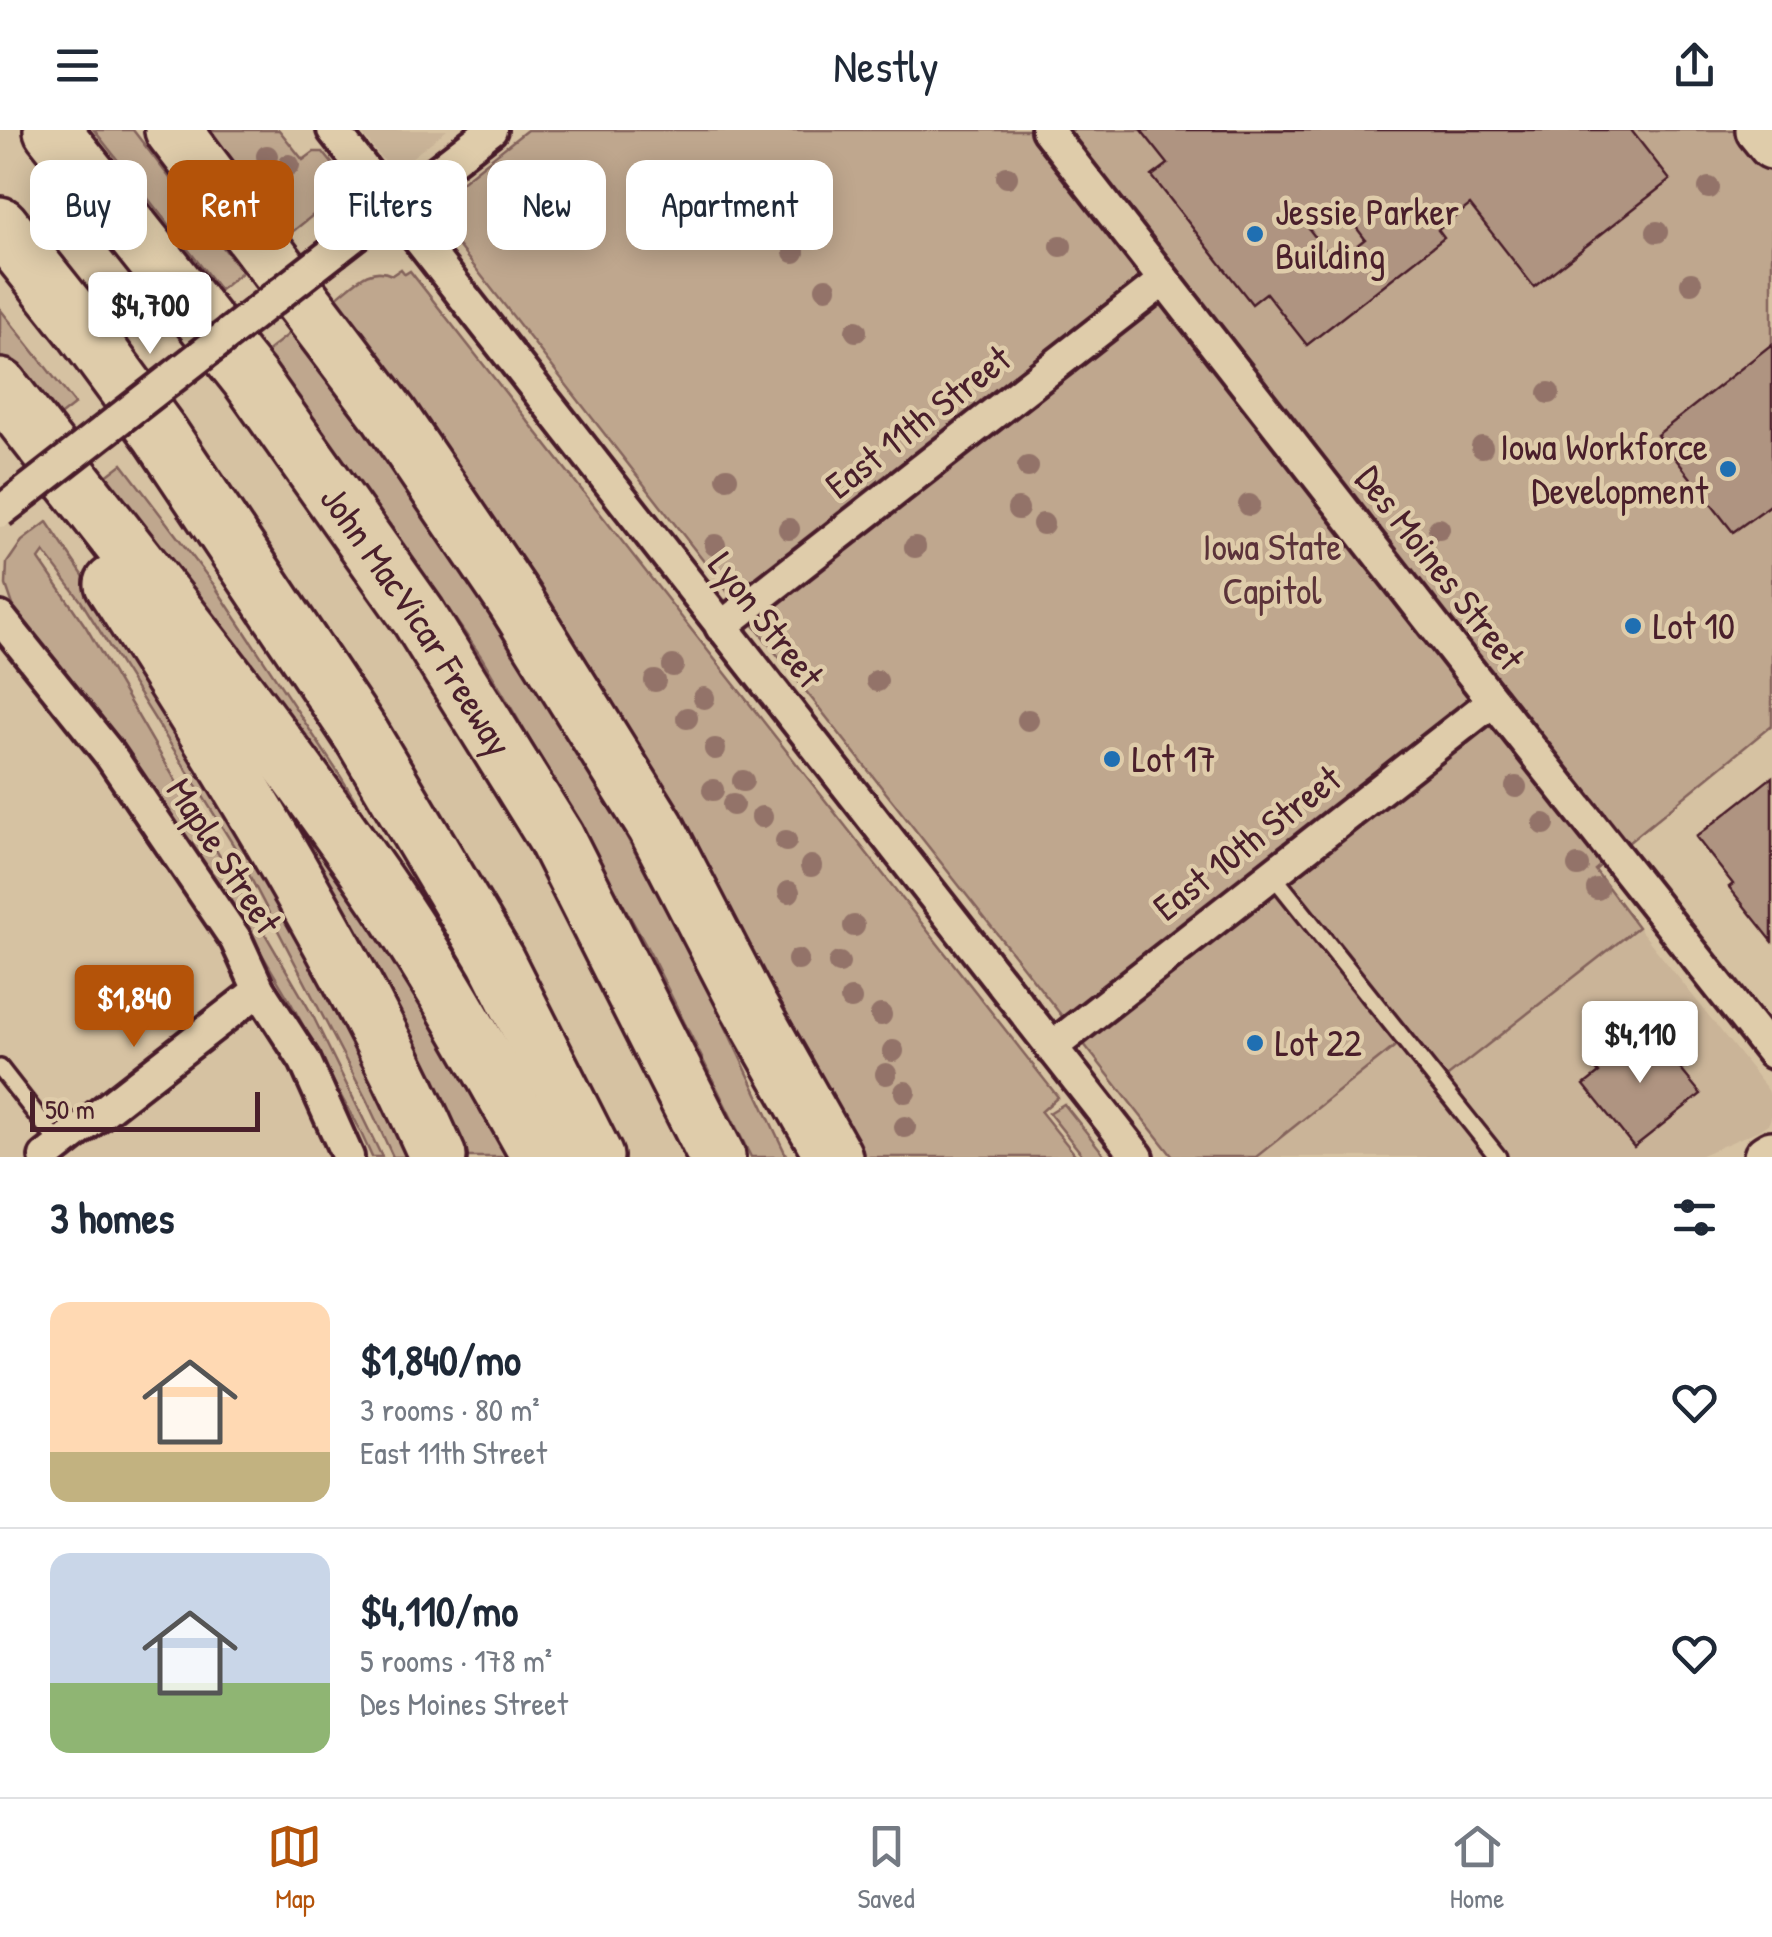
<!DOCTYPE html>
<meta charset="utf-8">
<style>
:root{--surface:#fff;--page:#f2f2f3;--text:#1f2937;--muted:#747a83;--line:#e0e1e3;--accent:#b45309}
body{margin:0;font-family:"Patrick Hand",sans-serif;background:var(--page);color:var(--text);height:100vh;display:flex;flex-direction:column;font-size:38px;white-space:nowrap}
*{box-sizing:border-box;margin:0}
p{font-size:32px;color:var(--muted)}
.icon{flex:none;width:55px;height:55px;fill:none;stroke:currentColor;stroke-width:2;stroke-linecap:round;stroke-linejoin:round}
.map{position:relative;height:1027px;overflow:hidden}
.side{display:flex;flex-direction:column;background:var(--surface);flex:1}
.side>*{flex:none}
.guide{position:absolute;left:30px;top:30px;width:1000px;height:90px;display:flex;gap:20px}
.scale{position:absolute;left:30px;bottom:25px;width:230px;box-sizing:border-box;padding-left:10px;border:5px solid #4a1f2b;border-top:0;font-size:28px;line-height:35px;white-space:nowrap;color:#4a1f2b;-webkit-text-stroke:8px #dfccaa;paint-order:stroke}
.price{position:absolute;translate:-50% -85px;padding:0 22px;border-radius:10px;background:#fff;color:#222;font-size:32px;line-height:65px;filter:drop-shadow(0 2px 5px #0008)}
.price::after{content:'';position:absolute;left:50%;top:60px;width:30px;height:22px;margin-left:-15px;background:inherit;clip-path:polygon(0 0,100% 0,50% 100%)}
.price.current{background:var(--accent);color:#fff}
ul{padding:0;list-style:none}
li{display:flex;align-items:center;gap:30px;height:250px;padding:0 50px}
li+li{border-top:2px solid var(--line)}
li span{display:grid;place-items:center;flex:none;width:280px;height:200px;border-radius:20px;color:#555}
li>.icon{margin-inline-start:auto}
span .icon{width:120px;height:120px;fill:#fffc;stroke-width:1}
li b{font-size:42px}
h2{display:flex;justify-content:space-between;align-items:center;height:120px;padding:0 50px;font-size:42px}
.pill{padding:0 35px;border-radius:20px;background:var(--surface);box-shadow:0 5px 25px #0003;font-size:35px;line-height:90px}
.pill.current{background:var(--accent);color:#fff}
header{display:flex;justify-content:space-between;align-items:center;height:130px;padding:0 50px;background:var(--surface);font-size:45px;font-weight:600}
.tabs{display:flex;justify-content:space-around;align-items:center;height:140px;border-top:2px solid var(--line);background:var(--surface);font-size:28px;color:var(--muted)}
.tabs a{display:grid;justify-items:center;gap:5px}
.tabs .current{color:var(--accent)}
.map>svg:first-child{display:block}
.built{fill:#cab498}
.green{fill:#bfa78e;stroke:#84635c;stroke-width:2.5}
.building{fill:#af9481;stroke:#4a1f2b;stroke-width:2.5;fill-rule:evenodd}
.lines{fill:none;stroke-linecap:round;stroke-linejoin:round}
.lane-casing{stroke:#4a1f2b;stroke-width:22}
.street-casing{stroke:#4a1f2b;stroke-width:38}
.secondary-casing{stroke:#4a1f2b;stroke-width:52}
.highway-casing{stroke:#4a1f2b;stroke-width:62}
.lane{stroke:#dfccaa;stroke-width:15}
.street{stroke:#dfccaa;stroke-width:30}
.secondary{stroke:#dfccaa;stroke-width:45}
.highway{stroke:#dfccaa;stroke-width:55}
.street-bridge-casing{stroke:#4a1f2b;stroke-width:38;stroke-linecap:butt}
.street-bridge{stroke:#dfccaa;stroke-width:30}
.tree{fill:#937369}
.poi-dot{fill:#1f6fb2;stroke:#dfccaa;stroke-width:4}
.labels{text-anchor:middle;stroke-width:9;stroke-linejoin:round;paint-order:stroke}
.poi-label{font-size:38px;fill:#4a1f2b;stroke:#dfccaa;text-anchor:start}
.street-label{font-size:38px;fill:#4a1f2b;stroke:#dfccaa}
.park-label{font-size:38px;fill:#5c333a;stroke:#dfccaa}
</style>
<header><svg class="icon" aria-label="menu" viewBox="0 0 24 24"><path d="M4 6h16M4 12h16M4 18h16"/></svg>Nestly<svg class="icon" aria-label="share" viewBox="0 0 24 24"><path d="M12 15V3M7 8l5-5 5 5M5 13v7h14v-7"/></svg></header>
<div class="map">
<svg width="1772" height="1027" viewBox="0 0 1772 1027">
<rect width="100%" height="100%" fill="#d6c2a2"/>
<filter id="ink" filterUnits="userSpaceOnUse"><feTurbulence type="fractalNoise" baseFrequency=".01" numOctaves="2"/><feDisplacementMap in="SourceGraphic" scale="20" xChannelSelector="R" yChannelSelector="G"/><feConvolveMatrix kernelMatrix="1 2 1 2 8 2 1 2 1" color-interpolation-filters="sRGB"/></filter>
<g filter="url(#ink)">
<g class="built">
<path d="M359,0H447L401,36L389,34L381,28Z"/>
<path d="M1638,797L1768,960L1771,967L1772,985L1769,993L1759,1000L1697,1027H1256L1394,917L1407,903L1444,949Z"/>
</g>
<g class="green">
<path d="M94,0H133L242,142L220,160Z"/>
<path d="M211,0H279L303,30L314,22H323L339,42L322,56L328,66V73L286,107Z"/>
<path d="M527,0H1772V595L1595,740L1638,797L1444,949L1407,903L1394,917L1256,1027H1173L723,456L438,90L436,73L445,65Z"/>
<path d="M401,139L405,144L410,141L1058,967L1041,982L1077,1027H857L490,393L336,168C354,154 369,134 392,145Z"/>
<path d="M0,179L75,274L48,295L0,233Z"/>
<path d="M294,200L474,456L595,648L704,851L787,1027H751L649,821L570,678L482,528L391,396L265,223Z"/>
<path d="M122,334L214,455L341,647L421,778L97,353Z"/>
<path d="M47,392L155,552L276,759L416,1027H393L366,969L234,716L81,471L44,422L39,429L86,497L313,886L382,1027H372L361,1003L291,873L225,762L104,594L15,481L6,455L7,433L22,411Z"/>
<path d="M222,586L390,813L518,1027H463Z"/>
<path d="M1064,974L1106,1027H1084L1049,983Z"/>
</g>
<g class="building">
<path d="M1141,0H1631L1670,50L1534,157L1470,75L1438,100L1444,108L1307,215L1266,163L1252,174L1152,46L1168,34ZM1340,76L1365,109L1335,133L1309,99Z"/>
<path d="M1772,214V374L1733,402L1657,305Z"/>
<path d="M1772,647V811L1729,757L1733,754L1696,707Z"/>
<path d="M1632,898L1646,916L1655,908L1701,964L1634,1017L1584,955L1599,943L1590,932Z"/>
</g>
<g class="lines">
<defs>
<g id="lane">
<path d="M1272,744L1498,1027"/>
<path d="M0,938L64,1020"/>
</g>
<g id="street">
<path d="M333,0L1138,1027"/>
<path d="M1047,0L1464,534L1772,923"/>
<path d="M336,120L491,0"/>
<path d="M0,488L110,625L236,810L259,860L305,931L348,1027"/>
<path d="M721,497L1164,150"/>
<path d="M1051,918L1493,571"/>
<path d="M45,1027L259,860"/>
</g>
<g id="secondary">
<path d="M1759,0L1772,16"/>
<path d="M1767,1027L1772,1024"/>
</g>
<g id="highway">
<path id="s1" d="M52,0L251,250L418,486L556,708L717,1027"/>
<path d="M173,0L389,285L514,469L656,697L748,875L834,1027"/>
<path d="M0,95L82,198L160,304L362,606L496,831L595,1027"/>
<path d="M0,257C127,421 258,583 376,753C437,841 488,934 540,1027"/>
<path d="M113,454C232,638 349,827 438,1027"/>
</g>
</defs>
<use href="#lane" class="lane-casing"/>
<use href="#street" class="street-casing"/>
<use href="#secondary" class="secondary-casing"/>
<use href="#highway" class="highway-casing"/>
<use href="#lane" class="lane"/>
<use href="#street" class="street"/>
<use href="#secondary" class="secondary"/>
<use href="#highway" class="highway"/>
<defs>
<path id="street-bridge" d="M0,382L336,120"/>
</defs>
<use href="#street-bridge" class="street-bridge-casing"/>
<use href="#street-bridge" class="street-bridge"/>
</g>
<g class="tree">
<circle cx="267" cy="26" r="11"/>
<circle cx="289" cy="35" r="11"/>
<circle cx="1007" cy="47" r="11"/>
<circle cx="1709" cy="58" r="11"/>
<circle cx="1657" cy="102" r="11"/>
<circle cx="1061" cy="116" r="11"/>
<circle cx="794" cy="122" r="11"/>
<circle cx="1691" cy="153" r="11"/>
<circle cx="826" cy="158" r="11"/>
<circle cx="856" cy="201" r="11"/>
<circle cx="1549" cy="263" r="11"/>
<circle cx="961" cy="268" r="11"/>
<circle cx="1482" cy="317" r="11"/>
<circle cx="1028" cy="337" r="11"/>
<circle cx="727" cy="348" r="11"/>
<circle cx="1249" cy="375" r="11"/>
<circle cx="1018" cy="379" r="11"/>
<circle cx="1043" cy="394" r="11"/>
<circle cx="789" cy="399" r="11"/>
<circle cx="1439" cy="399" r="11"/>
<circle cx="715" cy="415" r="11"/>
<circle cx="915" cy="417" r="11"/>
<circle cx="673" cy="536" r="11"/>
<circle cx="655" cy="551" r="11"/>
<circle cx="877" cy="551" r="11"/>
<circle cx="704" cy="568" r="11"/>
<circle cx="687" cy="588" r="11"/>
<circle cx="1028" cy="590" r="11"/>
<circle cx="715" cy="619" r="11"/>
<circle cx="743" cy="651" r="11"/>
<circle cx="1516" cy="657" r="11"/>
<circle cx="713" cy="660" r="11"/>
<circle cx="733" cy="675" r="11"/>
<circle cx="762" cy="687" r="11"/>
<circle cx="1544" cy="694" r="11"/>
<circle cx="786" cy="711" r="11"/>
<circle cx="811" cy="736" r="11"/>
<circle cx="1578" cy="736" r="11"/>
<circle cx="1597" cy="759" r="11"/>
<circle cx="789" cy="762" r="11"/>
<circle cx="854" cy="796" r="11"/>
<circle cx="798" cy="830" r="11"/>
<circle cx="839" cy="833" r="11"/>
<circle cx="851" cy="869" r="11"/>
<circle cx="881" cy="885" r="11"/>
<circle cx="893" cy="921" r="11"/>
<circle cx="886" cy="944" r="11"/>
<circle cx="905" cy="962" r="11"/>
<circle cx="905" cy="997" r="11"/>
</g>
</g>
<g class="poi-dot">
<circle cx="1255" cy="104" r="10"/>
<circle cx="1728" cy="339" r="10"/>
<circle cx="1633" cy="496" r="10"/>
<circle cx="1112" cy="629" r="10"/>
<circle cx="1255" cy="913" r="10"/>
</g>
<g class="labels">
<g class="poi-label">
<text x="1275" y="95">Jessie Parker<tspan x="1275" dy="44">Building</tspan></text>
<text x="1708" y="330" text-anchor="end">Iowa Workforce<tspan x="1708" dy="44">Development</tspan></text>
<text x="1653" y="509">Lot 10</text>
<text x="1132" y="642">Lot 17</text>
<text x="1275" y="926">Lot 22</text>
</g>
<g class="street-label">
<text transform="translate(918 292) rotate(-38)" y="13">East 11th Street</text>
<text transform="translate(1440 438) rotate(52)" y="13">Des Moines Street</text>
<text transform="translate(766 490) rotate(52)" y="13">Lyon Street</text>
<text dy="13" stroke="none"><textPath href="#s1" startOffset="612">John MacVicar Freeway</textPath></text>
<text transform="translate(1247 713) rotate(-38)" y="13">East 10th Street</text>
<text transform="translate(224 726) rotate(57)" y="13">Maple Street</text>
</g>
<g class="park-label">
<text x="1272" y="430">Iowa State<tspan x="1272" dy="44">Capitol</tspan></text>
</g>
</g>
</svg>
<div class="scale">50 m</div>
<b class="price" style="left:150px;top:227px">$4,700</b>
<b class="price current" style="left:134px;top:920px">$1,840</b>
<b class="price" style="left:1640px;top:956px">$4,110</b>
<div class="guide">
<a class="pill">Buy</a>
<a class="pill current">Rent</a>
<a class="pill">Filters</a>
<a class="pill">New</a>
<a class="pill">Apartment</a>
</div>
</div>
<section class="side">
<h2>3 homes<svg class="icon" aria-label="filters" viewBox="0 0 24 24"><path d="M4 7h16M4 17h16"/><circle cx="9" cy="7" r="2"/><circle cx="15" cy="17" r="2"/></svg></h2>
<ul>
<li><span style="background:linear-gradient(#ffd9b3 75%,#c2b280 0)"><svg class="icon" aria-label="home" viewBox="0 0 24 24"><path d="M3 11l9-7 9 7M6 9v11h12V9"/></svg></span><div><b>$1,840/mo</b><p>3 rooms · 80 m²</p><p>East 11th Street</p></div><svg class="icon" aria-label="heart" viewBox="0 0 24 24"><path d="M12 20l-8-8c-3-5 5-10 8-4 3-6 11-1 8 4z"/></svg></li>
<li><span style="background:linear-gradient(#c9d6e8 65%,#8fb573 0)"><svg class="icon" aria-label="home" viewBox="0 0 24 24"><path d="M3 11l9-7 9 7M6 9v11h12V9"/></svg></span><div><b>$4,110/mo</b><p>5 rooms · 178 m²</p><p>Des Moines Street</p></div><svg class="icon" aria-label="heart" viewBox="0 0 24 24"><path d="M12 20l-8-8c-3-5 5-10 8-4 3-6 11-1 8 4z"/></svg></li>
</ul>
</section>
<nav class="tabs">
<a class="current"><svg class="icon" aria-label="map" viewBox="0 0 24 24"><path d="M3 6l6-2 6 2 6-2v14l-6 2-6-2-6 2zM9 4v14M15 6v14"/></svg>Map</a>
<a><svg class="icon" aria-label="saved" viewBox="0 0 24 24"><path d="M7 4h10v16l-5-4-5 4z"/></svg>Saved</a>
<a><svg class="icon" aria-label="home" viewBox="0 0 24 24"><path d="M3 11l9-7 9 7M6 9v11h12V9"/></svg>Home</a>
</nav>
